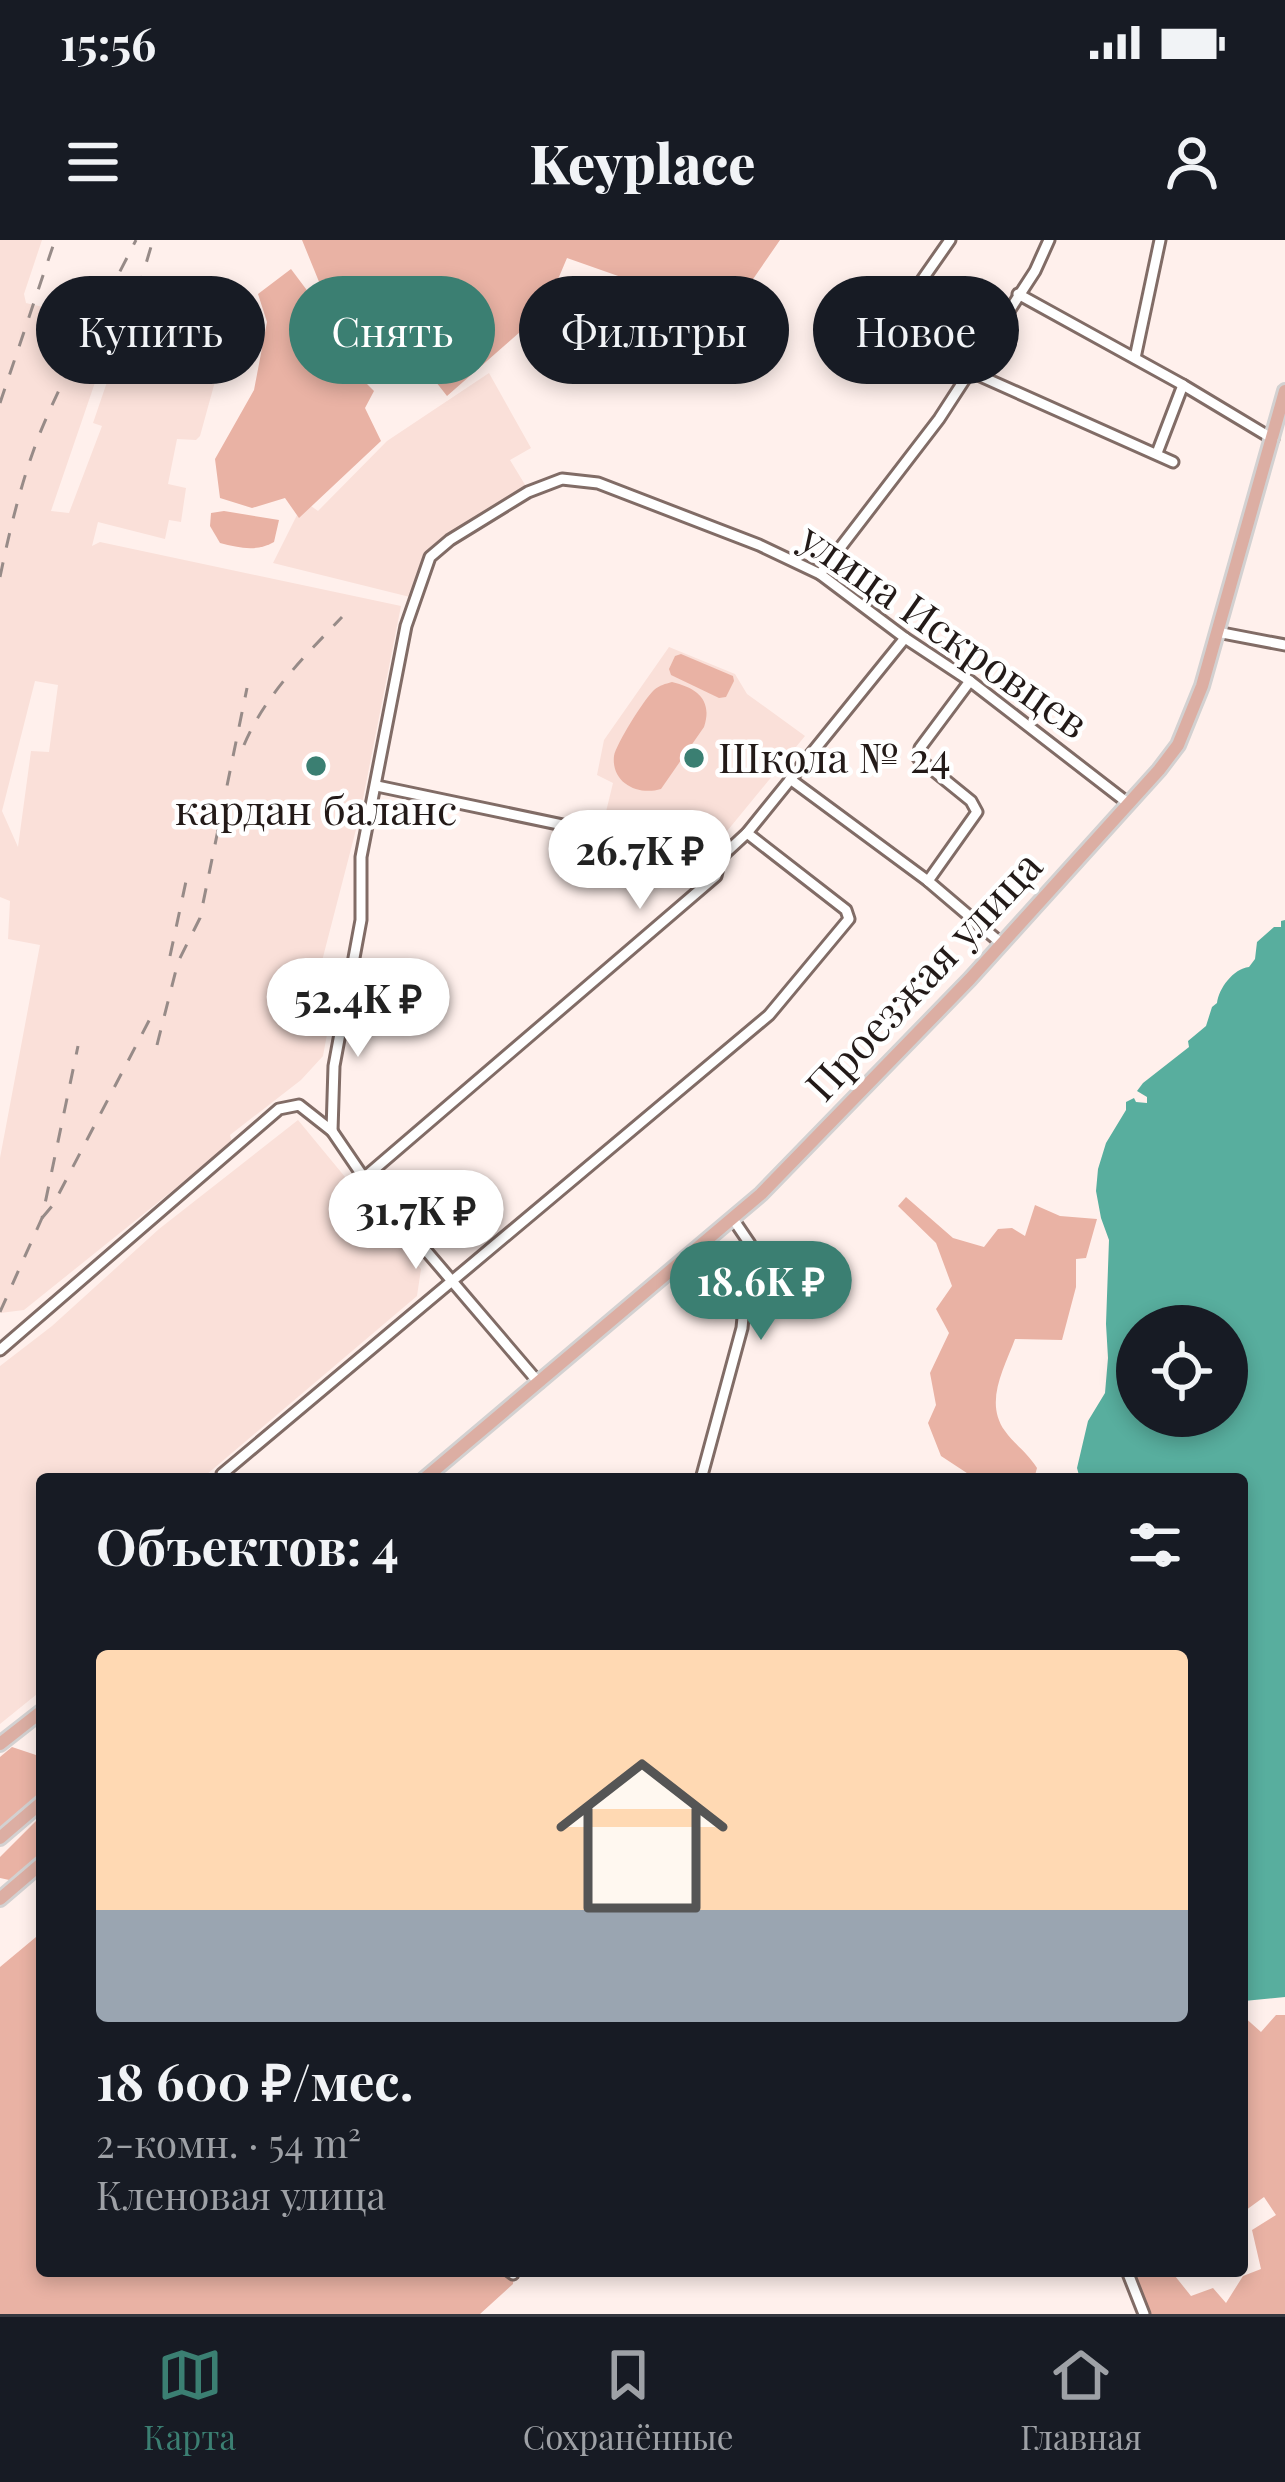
<!DOCTYPE html>
<html lang="ru">
<meta charset="utf-8">
<style>
:root{--surface:#171b24;--page:#242831;--text:#f1f3f6;--muted:#9ea1a6;--line:#363941;--accent:#3b7f72}
body{margin:0;font-family:"Playfair Display",serif;background:var(--page);color:var(--text);height:100vh;display:flex;flex-direction:column;font-size:45px;white-space:nowrap}
*{box-sizing:border-box;margin:0}
p{font-size:39px;color:var(--muted)}
.icon{flex:none;width:66px;height:66px;fill:none;stroke:currentColor;stroke-width:2;stroke-linecap:round;stroke-linejoin:round}
.map{position:relative;flex:1;overflow:hidden}
.drawer{position:absolute;left:36px;top:1233px;width:1212px;height:804px;display:flex;flex-direction:column;background:var(--surface);border-radius:12px;box-shadow:0 6px 18px #0003}
.drawer>*{flex:none}
.hud{position:absolute;left:36px;top:36px;width:1215px;height:108px;display:flex;gap:24px}
.buttons{position:absolute;left:1116px;top:1065px;display:grid;gap:24px}
.buttons a{display:grid;place-items:center;width:132px;height:132px;border-radius:50%;background:var(--surface);box-shadow:0 6px 18px #0003;font-size:60px}
.price{position:absolute;translate:-50% -102px;padding:0 27px;border-radius:42px;background:#fff;color:#222;font-size:39px;line-height:78px;filter:drop-shadow(0 3px 6px #0008)}
.price::after{content:'';position:absolute;left:50%;top:72px;width:36px;height:27px;margin-left:-18px;background:inherit;clip-path:polygon(0 0,100% 0,50% 100%)}
.price.active{background:var(--accent);color:#fff}
ul{padding:0;list-style:none}
li{display:grid;align-content:center;gap:24px;height:636px;padding:0 60px}
li+li{border-top:3px solid var(--line)}
li span{display:grid;place-items:center;height:372px;border-radius:12px;color:#555}
li>.icon{margin-inline-start:auto}
span .icon{width:216px;height:216px;fill:#fffc;stroke-width:1}
li b{font-size:51px}
h2{display:flex;justify-content:space-between;align-items:center;height:144px;padding:0 60px;font-size:51px}
.chip{padding:0 42px;border-radius:54px;background:var(--surface);box-shadow:0 6px 18px #0003;font-size:42px;line-height:108px}
.chip.active{background:var(--accent);color:#fff}
.status{display:flex;justify-content:space-between;align-items:center;height:84px;padding:0 60px;background:var(--surface);direction:ltr}
.status svg{height:33px;fill:currentColor}
header{display:flex;justify-content:space-between;align-items:center;height:156px;padding:0 60px;background:var(--surface);font-size:54px;font-weight:800}
.tabs{display:flex;justify-content:space-around;align-items:center;height:168px;border-top:3px solid var(--line);background:var(--surface);font-size:33px;color:var(--muted)}
.tabs a{display:grid;justify-items:center;gap:6px}
.tabs .active{color:var(--accent)}
.map>svg:first-child{display:block}
.built{fill:#fae0d9;fill-rule:evenodd}
.green{fill:#e9b2a4}
.water{fill:#58ae9e;fill-rule:evenodd}
.lines{fill:none;stroke-linecap:round;stroke-linejoin:round}
.minor-casing{stroke:#816c66;stroke-width:15}
.major-casing{stroke:#d3d1d1;stroke-width:18}
.minor{stroke:#fff;stroke-width:9}
.major{stroke:#dcaea3;stroke-width:12}
.rail{stroke:#978b88;stroke-width:3;stroke-dasharray:15 15;stroke-linecap:butt}
.poi-dot{fill:#3b7f72;stroke:#fff;stroke-width:4.5}
.labels{text-anchor:middle;stroke-width:9;stroke-linejoin:round;paint-order:stroke}
.street-label{font-size:42px;fill:#231a18;stroke:#fff}
.poi-label{font-size:42px;fill:#231a18;stroke:#fff;text-anchor:start}
</style>
<div class="status"><b>15:56</b><svg viewBox="0 0 49 12"><path d="M0 12V9h3v3zM5 12V6h3v6zM10 12V3h3v9zM15 12V0h3v12zM26 1h20v11H26zM47 4h2v5h-2z"/></svg></div>
<header><svg class="icon" aria-label="menu" viewBox="0 0 24 24"><path d="M4 6h16M4 12h16M4 18h16"/></svg>Keyplace<svg class="icon" aria-label="person" viewBox="0 0 24 24"><circle cx="12" cy="8" r="4"/><path d="M4 21q1-7 8-7t8 7"/></svg></header>
<div class="map">
<svg width="1285" height="2074" viewBox="0 0 1285 2074">
<rect width="100%" height="100%" fill="#fff0ec"/>
<g class="built">
<path d="M0,0H42L24,54L26,63L115,84L51,271L69,273L102,186L93,183L133,66L227,98L200,196L196,200L177,199L168,244L186,248L181,282L169,280L165,299L98,282L92,306L100,302L401,366L360,574L322,721L340,725L323,816L301,840L230,895L232,903L24,1070L0,1073V918L40,705L8,699L10,661L0,657ZM35,441L58,445L49,512L31,511L18,607L2,571Z"/>
<path d="M489,133L531,208L510,220L527,248L446,296L426,313L414,358L273,323L304,261L318,271L387,201Z"/>
<path d="M669,407L735,434L747,454L805,496L723,596L702,601L603,584L613,543L597,535L604,500Z"/>
<path d="M298,880L421,1029L417,1056L206,1235L208,1239H42V1450L0,1484V1126L52,1086L159,989Z"/>
</g>
<g class="green">
<path d="M302,0H780L740,58L654,126L624,101L621,37L567,18L545,70L447,156L414,114L324,54Z"/>
<path d="M291,29L312,57L319,96L374,151L365,168L381,201L299,278L285,258L252,268L220,258L215,219L254,150L267,82L258,54Z"/>
<path d="M224,271L279,280L274,302C257,312 239,308 220,303L210,286L211,273Z"/>
<path d="M681,414L733,436L734,441L726,457L719,458L671,435L669,429L675,416Z"/>
<path d="M672,442C697,448 713,460 704,487L661,549C638,556 611,543 614,516C616,504 645,458 654,450C660,445 665,444 672,442Z"/>
<path d="M906,957L953,998L984,1007L998,989L1012,988L1025,996L1035,965L1060,976L1097,979L1086,1018L1076,1019V1047L1062,1100L1015,1099C1004,1129 984,1162 1005,1191C1014,1204 1027,1212 1037,1228L1034,1239H976L941,1216L928,1183L936,1165L930,1133L949,1093L936,1069L952,1046L936,1003L898,966Z"/>
<path d="M12,1507L42,1517V1560L0,1593V1517Z"/>
<path d="M42,1575V1616L14,1641L0,1638V1617Z"/>
<path d="M42,1692V2031H514L513,2044L480,2074H0V1727Z"/>
<path d="M1242,1775L1261,1792L1276,1775H1285V2074H1148L1131,2031H1171L1191,2056L1213,2048L1226,2063L1243,2036L1261,2029L1252,1990L1276,1975L1264,1957L1242,1973Z"/>
</g>
<path class="water" d="M1285,680V1757L1244,1761L1242,1239H1080L1077,1228L1088,1181L1105,1153L1108,1118L1106,1084L1109,1000L1101,978L1096,951L1098,929L1106,903L1126,870V862L1134,858L1136,862L1147,863V857L1137,851L1143,843L1189,807L1188,801L1206,786L1212,767L1217,763C1219,748 1233,729 1249,727L1255,719L1257,702L1274,687H1281V681ZM1137,1086H1227V1176H1137Z"/>
<g class="lines">
<defs>
<g id="minor">
<path d="M1018,54L1183,145L1273,199"/>
<path d="M871,113L950,0"/>
<path d="M1135,118L1160,0"/>
<path d="M969,131L1173,222"/>
<path d="M1157,213L1183,145"/>
<path d="M820,334L939,179L1035,31L1049,0"/>
<path d="M1217,392L1285,405"/>
<path d="M790,539L928,641L1002,704"/>
<path d="M377,546L720,618"/>
<path d="M928,641L977,572L971,561L918,518L920,508L970,441"/>
<path d="M332,891L364,938L539,1143"/>
<path d="M364,938L716,636L720,618L747,593L905,398"/>
<path d="M0,1110L279,869L299,865L332,891L334,826L361,680V617L406,386L430,317L450,300L528,252L562,239L598,243L759,305L820,334L905,398L970,441L1129,564"/>
<path d="M222,1234L769,775L849,679L846,670L747,593"/>
<path d="M701,1239L742,1088L750,1004L733,979"/>
<path d="M509,2031L513,2034"/>
<path d="M1127,2031L1144,2074"/>
</g>
<g id="major">
<path d="M424,1239L761,954L970,739L1159,530L1178,505L1202,446L1285,151"/>
<path d="M0,1504L42,1471"/>
<path d="M0,1598L42,1562"/>
<path d="M0,1659L42,1623"/>
</g>
</defs>
<use href="#minor" class="minor-casing"/>
<use href="#major" class="major-casing"/>
<use href="#minor" class="minor"/>
<use href="#major" class="major"/>
<g class="rail">
<path d="M121,108L153,0"/>
<path d="M0,163L55,0"/>
<path d="M0,337C10,288 22,239 40,193C67,127 104,64 136,0"/>
<path d="M244,505C265,455 305,416 342,377"/>
<path d="M170,716L188,632"/>
<path d="M157,805L178,722L200,678L247,448"/>
<path d="M42,978L53,965L153,773"/>
<path d="M0,1072L42,978L78,806"/>
</g>
</g>
<g class="poi-dot">
<circle cx="694" cy="518" r="12"/>
<circle cx="316" cy="526" r="12"/>
</g>
<g class="labels">
<g class="street-label">
<text transform="translate(944 391) rotate(35)" y="15">улица Искровцев</text>
<text transform="translate(924 736) rotate(-47)" y="15">Проезжая улица</text>
</g>
<g class="poi-label">
<text x="718" y="533">Школа № 24</text>
<text x="316" y="585" text-anchor="middle">кардан баланс</text>
</g>
</g>
</svg>
<div class="buttons">
<a><svg class="icon" aria-label="locate" viewBox="0 0 24 24"><circle cx="12" cy="12" r="6"/><path d="M12 2v4M12 18v4M2 12h4M18 12h4"/></svg></a>
</div>
<b class="price" style="left:640px;top:672px">26.7K ₽</b>
<b class="price" style="left:358px;top:820px">52.4K ₽</b>
<b class="price" style="left:416px;top:1032px">31.7K ₽</b>
<b class="price active" style="left:761px;top:1103px">18.6K ₽</b>
<div class="hud">
<a class="chip">Купить</a>
<a class="chip active">Снять</a>
<a class="chip">Фильтры</a>
<a class="chip">Новое</a>
</div>
<section class="drawer">
<h2>Объектов: 4<svg class="icon" aria-label="filters" viewBox="0 0 24 24"><path d="M4 7h16M4 17h16"/><circle cx="9" cy="7" r="2"/><circle cx="15" cy="17" r="2"/></svg></h2>
<ul>
<li><span style="background:linear-gradient(#ffd9b3 70%,#9aa5b1 0)"><svg class="icon" aria-label="home" viewBox="0 0 24 24"><path d="M3 11l9-7 9 7M6 9v11h12V9"/></svg></span><div><b>18 600 ₽/мес.</b><p>2-комн. · 54 m²</p><p>Кленовая улица</p></div></li>
</ul>
</section>
</div>
<nav class="tabs">
<a class="active"><svg class="icon" aria-label="map" viewBox="0 0 24 24"><path d="M3 6l6-2 6 2 6-2v14l-6 2-6-2-6 2zM9 4v14M15 6v14"/></svg>Карта</a>
<a><svg class="icon" aria-label="saved" viewBox="0 0 24 24"><path d="M7 4h10v16l-5-4-5 4z"/></svg>Сохранённые</a>
<a><svg class="icon" aria-label="home" viewBox="0 0 24 24"><path d="M3 11l9-7 9 7M6 9v11h12V9"/></svg>Главная</a>
</nav>
